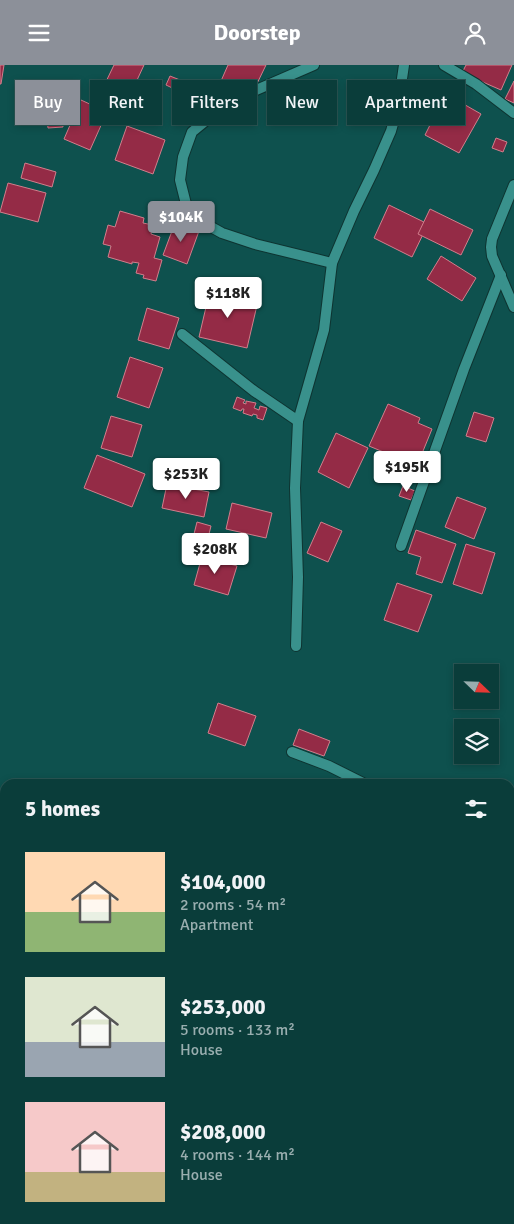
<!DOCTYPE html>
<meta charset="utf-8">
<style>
:root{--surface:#0a3d3a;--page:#184845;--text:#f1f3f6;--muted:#99aeaf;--line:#2a5654;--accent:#8c9099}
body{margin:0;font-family:Signika,sans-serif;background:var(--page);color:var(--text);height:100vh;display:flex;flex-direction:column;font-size:19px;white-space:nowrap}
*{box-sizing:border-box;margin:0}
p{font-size:16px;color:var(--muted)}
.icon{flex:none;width:28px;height:28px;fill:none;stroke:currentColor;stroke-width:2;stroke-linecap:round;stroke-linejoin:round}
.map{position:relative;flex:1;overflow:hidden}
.side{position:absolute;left:0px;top:714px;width:515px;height:446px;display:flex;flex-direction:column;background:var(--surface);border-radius:15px 15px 0 0;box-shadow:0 2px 8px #0003,0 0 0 1px var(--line)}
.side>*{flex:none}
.guide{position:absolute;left:15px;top:15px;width:485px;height:45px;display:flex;gap:10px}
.needle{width:32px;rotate:113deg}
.buttons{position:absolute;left:454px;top:599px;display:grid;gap:10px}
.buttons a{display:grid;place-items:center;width:45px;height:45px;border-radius:0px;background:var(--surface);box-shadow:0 2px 8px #0003,0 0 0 1px var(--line);font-size:25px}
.price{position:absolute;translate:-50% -42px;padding:0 11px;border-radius:5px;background:#fff;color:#222;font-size:16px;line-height:32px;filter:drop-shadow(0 1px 2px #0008)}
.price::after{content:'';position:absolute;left:50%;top:30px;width:15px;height:11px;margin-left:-8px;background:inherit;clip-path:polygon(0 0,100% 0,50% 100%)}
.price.on{background:var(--accent);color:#fff}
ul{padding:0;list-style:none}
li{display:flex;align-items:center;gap:15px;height:125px;padding:0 25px}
li span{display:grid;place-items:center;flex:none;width:140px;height:100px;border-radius:0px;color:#555}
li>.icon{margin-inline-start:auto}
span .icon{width:60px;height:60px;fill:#fffc;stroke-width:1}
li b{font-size:21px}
h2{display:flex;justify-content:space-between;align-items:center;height:60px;padding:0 25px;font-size:21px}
.tag{padding:0 18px;border-radius:0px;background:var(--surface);box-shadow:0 2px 8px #0003,0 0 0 1px var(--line);font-size:18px;line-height:45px}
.tag.on{background:var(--accent);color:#fff}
header{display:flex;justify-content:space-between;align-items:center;height:65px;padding:0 25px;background:var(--accent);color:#fff;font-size:22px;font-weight:700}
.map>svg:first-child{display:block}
.building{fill:#942b46;stroke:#d27e8c}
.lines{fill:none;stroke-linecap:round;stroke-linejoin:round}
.street-casing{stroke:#0e3431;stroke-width:12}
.street{stroke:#39918c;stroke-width:10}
</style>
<header><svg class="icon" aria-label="menu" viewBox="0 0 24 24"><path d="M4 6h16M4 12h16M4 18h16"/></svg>Doorstep<svg class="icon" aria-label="person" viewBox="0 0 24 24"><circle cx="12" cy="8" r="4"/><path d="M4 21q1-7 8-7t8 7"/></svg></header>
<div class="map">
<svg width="514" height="1159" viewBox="0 0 514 1159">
<rect width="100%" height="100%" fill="#0e514e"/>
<g class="building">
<path d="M0,0H4L1,19H0Z"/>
<path d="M114,0H144L125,41L100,29Z"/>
<path d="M228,0H266L251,31L221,16Z"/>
<path d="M466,0H512L501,25L462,8Z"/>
<path d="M170,11L190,19L185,29L166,20Z"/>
<path d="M514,16V38L505,34Z"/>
<path d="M426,27L450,40L453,33L481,49L459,88L425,70L430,60L414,50Z"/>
<path d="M81,35L107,47L90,85L64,74Z"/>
<path d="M61,42L63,62L48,63L46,44Z"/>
<path d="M127,61L165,75L153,109L115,95Z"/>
<path d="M496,73L507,77L503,87L492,83Z"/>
<path d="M25,98L56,107L52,122L21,113Z"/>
<path d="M8,118L46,128L38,157L0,147Z"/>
<path d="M389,140L428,159L412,192L374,173Z"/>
<path d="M430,144L473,165L461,190L418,169Z"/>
<path d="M120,146L144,153L143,158L153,160L151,169L160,172L154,193L162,195L156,216L143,213L144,210L136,208L139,198L132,197V199L108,192L111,181L103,179L108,160L115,162Z"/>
<path d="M175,158L199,166L187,199L163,190Z"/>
<path d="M441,191L476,213L462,236L427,214Z"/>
<path d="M210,225L258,236L247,283L199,272Z"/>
<path d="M147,243L179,253L169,284L138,275Z"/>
<path d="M130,292L163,303L149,343L117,332Z"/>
<path d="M237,332L245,335L243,338L246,339V336L256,338L254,343L259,345L260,341L267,343L263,355L257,353V350L253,349L252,351L243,348L244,344H242L241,346L233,343Z"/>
<path d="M388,339L420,353L418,358L432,364L410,418L386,408L393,391L369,381Z"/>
<path d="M474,347L494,353L486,377L466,371Z"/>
<path d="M111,351L142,360L132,392L101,383Z"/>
<path d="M336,368L368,383L349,423L318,407Z"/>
<path d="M97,390L145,409L132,442L84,423Z"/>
<path d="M167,419L209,427L204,452L162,443Z"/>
<path d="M403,421L415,426L411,435L399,431Z"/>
<path d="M457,432L486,443L474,474L445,462Z"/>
<path d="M232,438L272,448L266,473L226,464Z"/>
<path d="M197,457L211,461L208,473L194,469Z"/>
<path d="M321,457L342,466L328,497L307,488Z"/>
<path d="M416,465L456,479L442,518L416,509L421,492L408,488Z"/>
<path d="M466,479L495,488L482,529L453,519Z"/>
<path d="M202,491L237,501L228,530L194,520Z"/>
<path d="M397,518L432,530L418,567L384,555Z"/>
<path d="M218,638L256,651L245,681L208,668Z"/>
<path d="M299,664L330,676L324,691L293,680Z"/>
<path d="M5,1034V1056L0,1059V1037Z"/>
<path d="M510,1056L514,1057V1066L510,1075Z"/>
<path d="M147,1155H188L186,1159H157Z"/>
<path d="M488,1155H496L501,1159H485Z"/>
</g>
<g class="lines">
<defs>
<g id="street">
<path d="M314,0L254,26L220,44L192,67L183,92L180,115L186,139L202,157L222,168L255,179L332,198"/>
<path d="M444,0L476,19L514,48"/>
<path d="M514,120L492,174L491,182L492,191L514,242"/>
<path d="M182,269L254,326L298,356"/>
<path d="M401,481L464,304L501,210"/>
<path d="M296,581L298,512L295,423L298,356L324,265L332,198L354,146L374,105L391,66L398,41L404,0"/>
<path d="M292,687L329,701L365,719"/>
<path d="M0,976L5,974"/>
<path d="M510,1017L514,1018"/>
<path d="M0,1112L5,1115"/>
<path d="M57,1155L62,1159"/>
<path d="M129,1159L135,1155"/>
</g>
</defs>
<use href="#street" class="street-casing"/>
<use href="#street" class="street"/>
</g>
</svg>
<div class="buttons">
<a><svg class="needle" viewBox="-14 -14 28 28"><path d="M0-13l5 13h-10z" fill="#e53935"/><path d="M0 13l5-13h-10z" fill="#99aeaf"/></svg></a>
<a><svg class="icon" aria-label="layers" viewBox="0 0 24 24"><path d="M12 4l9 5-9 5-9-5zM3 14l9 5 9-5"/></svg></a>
</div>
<b class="price on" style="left:181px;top:178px">$104K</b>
<b class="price" style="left:228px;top:254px">$118K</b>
<b class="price" style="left:407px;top:428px">$195K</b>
<b class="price" style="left:186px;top:435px">$253K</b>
<b class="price" style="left:215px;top:510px">$208K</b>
<div class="guide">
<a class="tag on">Buy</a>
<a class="tag">Rent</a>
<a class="tag">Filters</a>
<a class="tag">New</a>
<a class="tag">Apartment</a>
</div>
<section class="side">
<h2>5 homes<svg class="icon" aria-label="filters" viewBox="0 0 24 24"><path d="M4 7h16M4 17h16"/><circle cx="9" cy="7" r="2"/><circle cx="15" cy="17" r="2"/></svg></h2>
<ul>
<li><span style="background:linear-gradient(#ffd9b3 60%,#8fb573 0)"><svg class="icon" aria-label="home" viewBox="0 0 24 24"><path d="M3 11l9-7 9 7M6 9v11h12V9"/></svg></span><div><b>$104,000</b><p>2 rooms · 54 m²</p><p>Apartment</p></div></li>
<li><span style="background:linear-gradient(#dfe7d0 65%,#9aa5b1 0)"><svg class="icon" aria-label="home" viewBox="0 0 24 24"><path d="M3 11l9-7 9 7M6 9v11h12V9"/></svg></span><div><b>$253,000</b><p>5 rooms · 133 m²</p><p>House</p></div></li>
<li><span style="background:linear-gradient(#f6c9c9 70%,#c2b280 0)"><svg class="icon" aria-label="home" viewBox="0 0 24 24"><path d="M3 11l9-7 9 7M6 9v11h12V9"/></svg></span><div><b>$208,000</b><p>4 rooms · 144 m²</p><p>House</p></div></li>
</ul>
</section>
</div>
